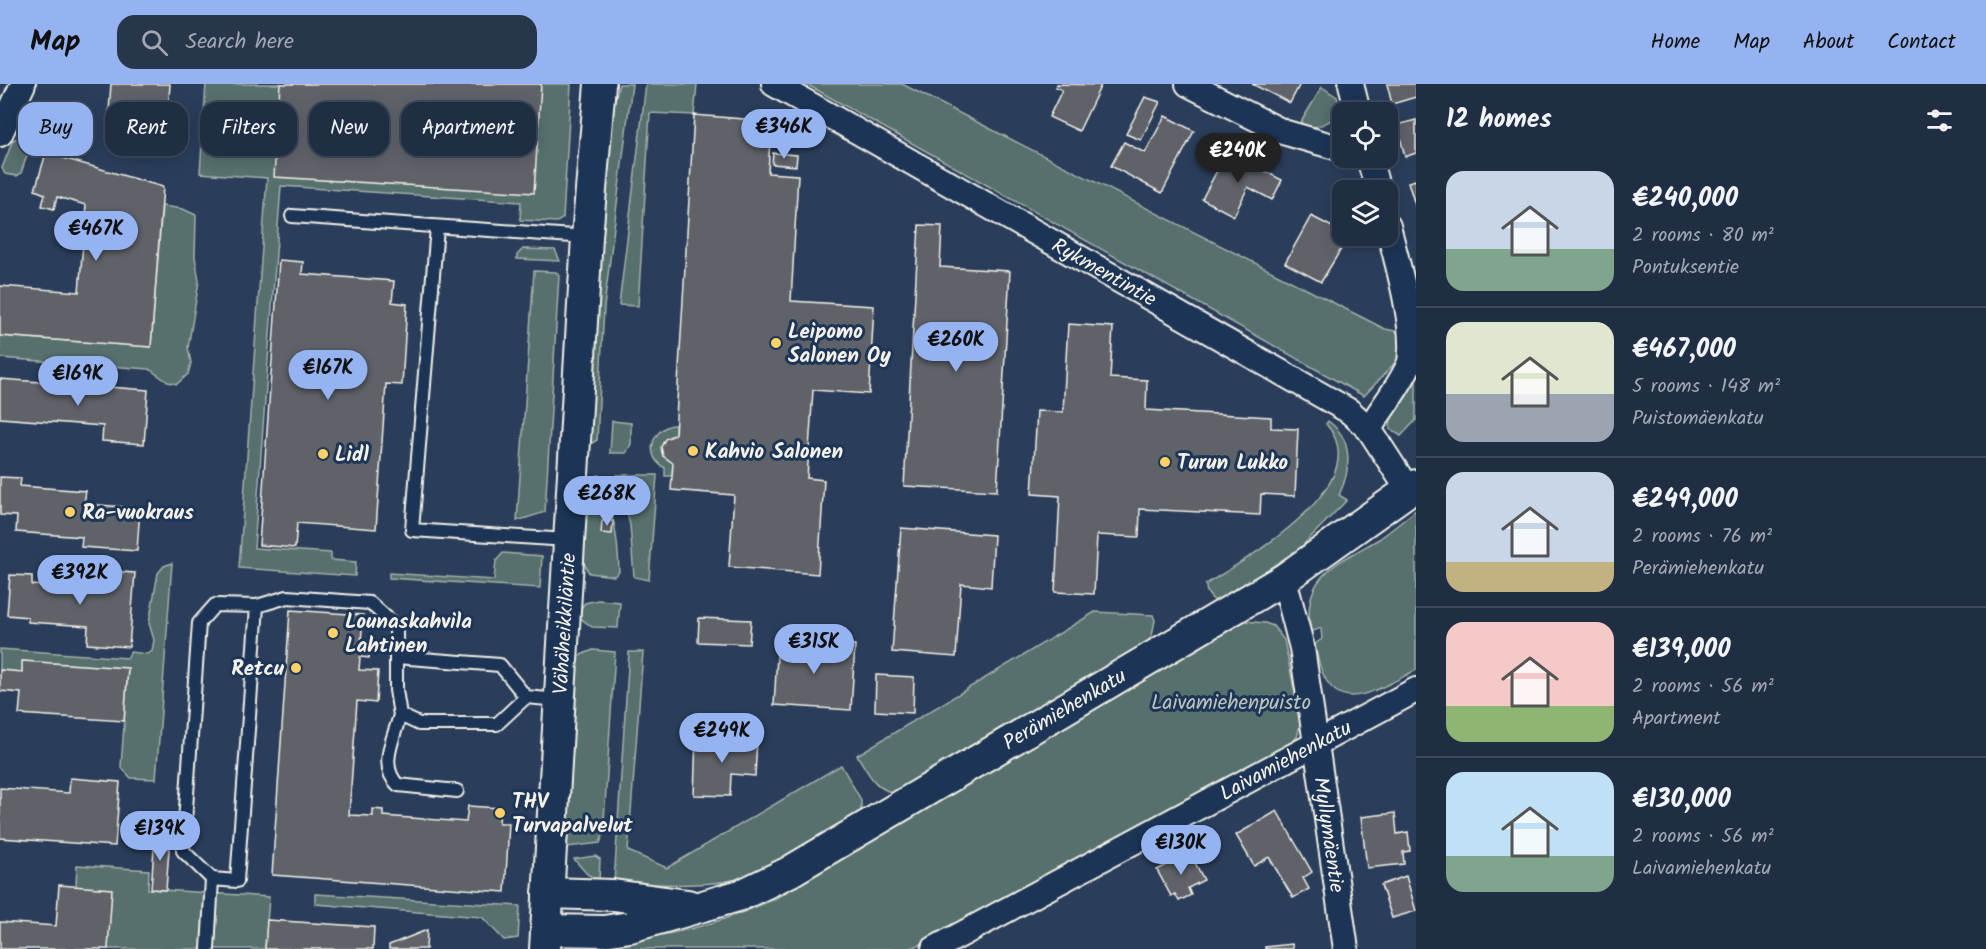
<!DOCTYPE html>
<meta charset="utf-8">
<style>
:root{--surface:#202e44;--page:#28364b;--text:#f1f3f6;--muted:#a2a8b2;--line:#3d4a5d;--accent:#95b2f1}
body{margin:0;font-family:Kalam,sans-serif;background:var(--page);color:var(--text);height:100vh;display:flex;flex-direction:column;font-size:22px;white-space:nowrap}
*{box-sizing:border-box;margin:0}
p{font-size:20px;color:var(--muted)}
.icon{flex:none;width:33px;height:33px;fill:none;stroke:currentColor;stroke-width:2;stroke-linecap:round;stroke-linejoin:round}
.map{position:relative;flex:1;overflow:hidden}
.sheet{display:flex;flex-direction:column;background:var(--surface);width:570px}
.sheet>*{flex:none}
.top-card{position:absolute;left:18px;top:18px;width:570px;height:54px;display:flex;gap:12px}
.buttons{position:absolute;left:1332px;top:18px;display:grid;gap:12px}
.buttons a{display:grid;place-items:center;width:66px;height:66px;border-radius:12px;background:var(--surface);box-shadow:0 3px 15px #0003,0 0 0 2px var(--line);font-size:30px}
.price{position:absolute;translate:-50% -51px;padding:0 14px;border-radius:21px;background:var(--accent);color:#111;font-size:20px;line-height:39px;filter:drop-shadow(0 2px 3px #0008)}
.price::after{content:'';position:absolute;left:50%;top:36px;width:18px;height:14px;margin-left:-9px;background:inherit;clip-path:polygon(0 0,100% 0,50% 100%)}
.price.current{background:#222;color:#fff}
ul{padding:0;list-style:none}
li{display:flex;align-items:center;gap:18px;height:150px;padding:0 30px}
li+li{border-top:2px solid var(--line)}
li span{display:grid;place-items:center;flex:none;width:168px;height:120px;border-radius:18px;color:#555}
li>.icon{margin-inline-start:auto}
span .icon{width:72px;height:72px;fill:#fffc;stroke-width:1}
li b{font-size:26px}
h2{display:flex;justify-content:space-between;align-items:center;height:72px;padding:0 30px;font-size:26px}
.tag{padding:0 21px;border-radius:18px;background:var(--surface);box-shadow:0 3px 15px #0003,0 0 0 2px var(--line);font-size:21px;line-height:54px}
.tag.current{background:var(--accent);color:#111}
header{display:flex;align-items:center;gap:36px;box-sizing:border-box;height:84px;padding:0 30px;background:var(--accent);color:#111}
header strong{font-size:28px}
nav{display:flex;gap:33px;margin-inline-start:auto;font-size:21px}
.search{width:420px;height:54px;background:var(--page);display:flex;align-items:center;gap:15px;box-sizing:border-box;padding:0 21px;border-radius:18px;color:var(--muted);font-size:22px}
main{display:flex;flex:1;min-height:0}
.map>svg:first-child{display:block}
.green{fill:#56706d;stroke:#a5b0aa;stroke-width:1.5}
.building{fill:#5e6369;stroke:#f4f1e8;stroke-width:1.5}
.lines{fill:none;stroke-linecap:round;stroke-linejoin:round}
.service-casing{stroke:#f4f1e8;stroke-width:16}
.minor-casing{stroke:#f4f1e8;stroke-width:28}
.tertiary-casing{stroke:#f4f1e8;stroke-width:34}
.service{stroke:#1d3557;stroke-width:12}
.minor{stroke:#1d3557;stroke-width:24}
.tertiary{stroke:#1d3557;stroke-width:30}
.poi-dot{fill:#ffd166;stroke:#1d3557;stroke-width:2}
.labels{text-anchor:middle;stroke-width:6;stroke-linejoin:round;paint-order:stroke}
.street-label{font-size:21px;fill:#f4f1e8;stroke:#1d3557}
.poi-label{font-size:21px;font-weight:bold;fill:#f4f1e8;stroke:#1d3557;text-anchor:start}
.park-label{font-size:21px;fill:#bdc4bd;stroke:#1d3557}
</style>
<header>
<strong>Map</strong>
<div class="search"><svg class="icon" aria-label="search" viewBox="0 0 24 24"><circle cx="10" cy="10" r="6"/><path d="M15 15l6 6"/></svg>Search here</div>
<nav><a>Home</a><a>Map</a><a>About</a><a>Contact</a></nav>
</header>
<main>
<div class="map">
<svg width="1416" height="865" viewBox="0 0 1416 865">
<rect width="100%" height="100%" fill="#2a3e5b"/>
<filter id="ink" filterUnits="userSpaceOnUse"><feTurbulence type="fractalNoise" baseFrequency=".0167" numOctaves="2"/><feDisplacementMap in="SourceGraphic" scale="12" xChannelSelector="R" yChannelSelector="G"/><feConvolveMatrix kernelMatrix="1 2 1 2 8 2 1 2 1" color-interpolation-filters="sRGB"/></filter>
<g filter="url(#ink)">
<g class="green">
<path d="M206,0H571L563,134L557,138L520,136L521,118L281,102L254,464L331,469V476L356,478L355,492L239,484L267,94L200,89Z"/>
<path d="M619,0H632L604,223L597,356L592,359L589,357L609,44Z"/>
<path d="M646,0H697L694,31L650,29L638,222L619,221Z"/>
<path d="M806,0H902L1385,245L1400,248L1405,268L1364,312Z"/>
<path d="M1322,3L1337,13C1345,38 1317,45 1298,43Z"/>
<path d="M20,53L28,54L31,60L21,89L17,92L5,90L2,84L13,56Z"/>
<path d="M162,122L183,125L196,131L195,173L199,197L188,264L191,279L188,290L177,300L168,298L149,285L0,274V252L151,263Z"/>
<path d="M523,165L555,166L560,177L517,175V171Z"/>
<path d="M534,187L556,188L559,191L545,428L517,437Z"/>
<path d="M1416,293V336L1401,352L1390,345L1391,331Z"/>
<path d="M612,337L631,339V360L626,369H610Z"/>
<path d="M1328,337C1354,355 1351,386 1339,411L1347,416L1298,466L1217,518C1210,514 1205,509 1206,500C1246,475 1379,400 1326,340Z"/>
<path d="M672,341H675V351C664,352 659,362 663,372L673,379L672,392H665V384C644,373 651,346 672,341Z"/>
<path d="M599,391C613,428 618,449 619,488L614,492L589,489L581,473L587,396Z"/>
<path d="M617,391H657L649,496L634,493L630,441Z"/>
<path d="M1416,426V586C1368,611 1327,639 1315,560L1322,555L1321,544L1311,548C1300,491 1338,479 1379,455C1392,446 1404,436 1416,426Z"/>
<path d="M503,469L542,472L540,504L389,494V489L494,496L496,477Z"/>
<path d="M172,479L156,695L131,694L121,683L128,585L23,577L22,588L0,586V565L128,574L130,568L148,570L152,567L154,556L149,539L158,489L164,482Z"/>
<path d="M598,516L620,518L618,544L592,543L579,533L578,528L585,519Z"/>
<path d="M1095,528L1153,531L1155,536L1152,552L1146,560L897,709C875,707 868,688 857,671Z"/>
<path d="M1245,537L1265,539L1273,542L1284,556L1301,638L1297,653L1290,660L1165,732L1058,784L922,860L908,865H610L611,856C670,854 723,839 776,814Z"/>
<path d="M593,566L615,568L603,751L600,759L567,763L564,756L575,576L581,571Z"/>
<path d="M629,568H643L628,767L667,784L841,681L861,716V731C830,749 798,772 765,786C720,807 662,799 614,799Z"/>
<path d="M595,772L600,775L599,797L587,790L574,775Z"/>
<path d="M77,781L149,786L148,805L269,813L265,865H108L76,802Z"/>
<path d="M315,810L520,822L518,854L504,856L482,833L315,820Z"/>
</g>
<g class="building">
<path d="M111,0H170L166,58L108,40Z"/>
<path d="M280,0H541L534,109L274,93Z"/>
<path d="M1057,0L1101,1L1079,47L1049,33L1062,6L1056,3Z"/>
<path d="M1252,0H1300L1290,19Z"/>
<path d="M1387,0H1416V13L1392,20Z"/>
<path d="M1145,13L1160,18L1141,56L1126,50Z"/>
<path d="M694,31L756,36L755,53L770,54L768,89L798,91L791,217L874,222L869,310L813,306L807,394L824,396L818,490L729,483L734,411L671,406L673,379L663,372L661,363L665,355L675,351Z"/>
<path d="M1165,32L1194,47L1162,109L1111,82L1124,58L1145,69Z"/>
<path d="M1416,36V69L1405,73L1397,41Z"/>
<path d="M1227,68L1282,96L1272,116L1248,103L1234,132L1202,115Z"/>
<path d="M46,69L163,103L151,263L0,252V202L79,208L86,121L57,113L54,125L42,122L45,110L35,106Z"/>
<path d="M773,69L797,71L796,82L772,80Z"/>
<path d="M1416,96V124L1408,98Z"/>
<path d="M1311,132L1342,148V152H1349L1321,198L1285,179Z"/>
<path d="M919,141L942,142L940,183L1010,187L997,407L904,402Z"/>
<path d="M279,176L303,178L302,190L394,197L392,218L407,220L402,301L386,300L376,445L297,439L295,464L259,461Z"/>
<path d="M1068,240L1113,243L1110,294L1147,296L1146,326L1271,333V344L1298,345L1295,412L1261,410L1260,431L1140,425L1139,453L1097,451L1094,510L1055,508L1060,412L1032,410L1037,327L1063,328Z"/>
<path d="M0,295L148,306L144,360L102,357L103,342L0,334Z"/>
<path d="M0,393L21,394L20,402L86,407L84,420L140,424L137,467L81,463L82,453L16,448L17,432L0,431Z"/>
<path d="M602,437H613L612,450L601,449Z"/>
<path d="M901,444L994,451L991,503L961,500L956,573L892,568Z"/>
<path d="M91,486L135,489L129,563L87,560L88,542L28,538V533L7,531L10,491L32,492V501L90,505Z"/>
<path d="M290,526L363,531L361,560L370,561L369,574L360,573L359,586L378,587L376,619L357,617L349,731L373,732V725L383,726V732L466,738L468,722L500,724L499,739H509L505,808L272,791Z"/>
<path d="M699,534L751,536L749,560L698,558Z"/>
<path d="M778,556L855,561L851,626L774,621Z"/>
<path d="M22,577L128,584L124,637L19,630L21,609L0,607V586L22,588Z"/>
<path d="M876,591L914,593L913,629L875,627Z"/>
<path d="M696,653L757,656L755,692L731,690L730,712L694,711Z"/>
<path d="M70,694L120,698L115,762L0,754V704L69,709Z"/>
<path d="M1277,727L1312,788L1303,794L1309,805L1293,814L1269,773L1254,782L1236,751Z"/>
<path d="M1395,729L1397,750L1408,748L1410,767L1403,768L1404,780L1367,784L1361,733Z"/>
<path d="M155,751L170,752L166,806L151,805Z"/>
<path d="M1190,769L1204,796L1188,804L1191,811L1179,817L1175,810L1171,812L1157,786Z"/>
<path d="M1406,792L1416,827L1392,834L1381,801Z"/>
<path d="M59,801L112,805L108,865H0V838L56,842Z"/>
<path d="M267,836L374,843L373,865H265Z"/>
<path d="M427,846L426,865H389V861Z"/>
<path d="M1292,860L1293,865H1265V863Z"/>
</g>
<g class="lines">
<defs>
<g id="service">
<path d="M292,132L587,153"/>
<path d="M437,143L412,446L568,456"/>
<path d="M257,522L237,797L212,795L183,767L199,539L215,521L257,522L287,513L370,519L396,542V606L400,631L419,640H497L526,613"/>
<path d="M396,573L500,581L526,613L559,616"/>
<path d="M400,631C394,654 378,682 398,701L457,707"/>
<path d="M208,865L212,795"/>
</g>
<g id="minor">
<path id="s1" d="M774,0L1349,327L1369,345L1407,404"/>
<path d="M1188,0L1283,48L1342,65"/>
<path d="M1351,0L1358,28"/>
<path d="M0,50L23,0"/>
<path d="M1369,74L1378,106"/>
<path d="M1369,345C1382,323 1401,301 1410,278C1416,241 1397,179 1388,142"/>
<path id="s2" d="M1284,495L1302,564L1346,865"/>
<path id="s3" d="M934,865L1416,606"/>
</g>
<g id="tertiary">
<path d="M548,809L613,811L688,821"/>
<path id="s4" d="M546,846L604,847L630,843L741,811L789,788L1284,495L1416,401"/>
<path id="s5" d="M545,865L587,153L600,0"/>
</g>
</defs>
<use href="#service" class="service-casing"/>
<use href="#minor" class="minor-casing"/>
<use href="#tertiary" class="tertiary-casing"/>
<use href="#service" class="service"/>
<use href="#minor" class="minor"/>
<use href="#tertiary" class="tertiary"/>
</g>
</g>
<g class="poi-dot">
<circle cx="776" cy="259" r="6"/>
<circle cx="693" cy="367" r="6"/>
<circle cx="323" cy="370" r="6"/>
<circle cx="1165" cy="378" r="6"/>
<circle cx="70" cy="428" r="6"/>
<circle cx="333" cy="549" r="6"/>
<circle cx="296" cy="584" r="6"/>
<circle cx="500" cy="729" r="6"/>
</g>
<g class="labels">
<g class="street-label">
<text dy="7" stroke="none"><textPath href="#s1" startOffset="380">Rykmentintie</textPath></text>
<text dy="7" stroke="none"><textPath href="#s5" startOffset="326">Vähäheikkiläntie</textPath></text>
<text dy="7" stroke="none"><textPath href="#s4" startOffset="573">Perämiehenkatu</textPath></text>
<text dy="7" stroke="none"><textPath href="#s3" startOffset="399">Laivamiehenkatu</textPath></text>
<text dy="7" stroke="none"><textPath href="#s2" startOffset="260">Myllymäentie</textPath></text>
</g>
<g class="poi-label">
<text x="788" y="254">Leipomo<tspan x="788" dy="24">Salonen Oy</tspan></text>
<text x="705" y="374">Kahvio Salonen</text>
<text x="335" y="377">Lidl</text>
<text x="1177" y="385">Turun Lukko</text>
<text x="82" y="435">Ra-vuokraus</text>
<text x="345" y="544">Lounaskahvila<tspan x="345" dy="24">Lahtinen</tspan></text>
<text x="284" y="591" text-anchor="end">Retcu</text>
<text x="512" y="724">THV<tspan x="512" dy="24">Turvapalvelut</tspan></text>
</g>
<g class="park-label">
<text x="1231" y="625">Laivamiehenpuisto</text>
</g>
</g>
</svg>
<div class="buttons">
<a><svg class="icon" aria-label="locate" viewBox="0 0 24 24"><circle cx="12" cy="12" r="6"/><path d="M12 2v4M12 18v4M2 12h4M18 12h4"/></svg></a>
<a><svg class="icon" aria-label="layers" viewBox="0 0 24 24"><path d="M12 4l9 5-9 5-9-5zM3 14l9 5 9-5"/></svg></a>
</div>
<b class="price" style="left:784px;top:76px">€346K</b>
<b class="price current" style="left:1238px;top:100px">€240K</b>
<b class="price" style="left:96px;top:178px">€467K</b>
<b class="price" style="left:956px;top:289px">€260K</b>
<b class="price" style="left:328px;top:317px">€167K</b>
<b class="price" style="left:78px;top:323px">€169K</b>
<b class="price" style="left:607px;top:443px">€268K</b>
<b class="price" style="left:80px;top:522px">€392K</b>
<b class="price" style="left:814px;top:591px">€315K</b>
<b class="price" style="left:722px;top:680px">€249K</b>
<b class="price" style="left:160px;top:778px">€139K</b>
<b class="price" style="left:1181px;top:792px">€130K</b>
<div class="top-card">
<a class="tag current">Buy</a>
<a class="tag">Rent</a>
<a class="tag">Filters</a>
<a class="tag">New</a>
<a class="tag">Apartment</a>
</div>
</div>
<section class="sheet">
<h2>12 homes<svg class="icon" aria-label="filters" viewBox="0 0 24 24"><path d="M4 7h16M4 17h16"/><circle cx="9" cy="7" r="2"/><circle cx="15" cy="17" r="2"/></svg></h2>
<ul>
<li><span style="background:linear-gradient(#c9d6e8 65%,#7fa58c 0)"><svg class="icon" aria-label="home" viewBox="0 0 24 24"><path d="M3 11l9-7 9 7M6 9v11h12V9"/></svg></span><div><b>€240,000</b><p>2 rooms · 80 m²</p><p>Pontuksentie</p></div></li>
<li><span style="background:linear-gradient(#dfe7d0 60%,#9aa5b1 0)"><svg class="icon" aria-label="home" viewBox="0 0 24 24"><path d="M3 11l9-7 9 7M6 9v11h12V9"/></svg></span><div><b>€467,000</b><p>5 rooms · 148 m²</p><p>Puistomäenkatu</p></div></li>
<li><span style="background:linear-gradient(#c9d6e8 75%,#c2b280 0)"><svg class="icon" aria-label="home" viewBox="0 0 24 24"><path d="M3 11l9-7 9 7M6 9v11h12V9"/></svg></span><div><b>€249,000</b><p>2 rooms · 76 m²</p><p>Perämiehenkatu</p></div></li>
<li><span style="background:linear-gradient(#f6c9c9 70%,#8fb573 0)"><svg class="icon" aria-label="home" viewBox="0 0 24 24"><path d="M3 11l9-7 9 7M6 9v11h12V9"/></svg></span><div><b>€139,000</b><p>2 rooms · 56 m²</p><p>Apartment</p></div></li>
<li><span style="background:linear-gradient(#bfe0f5 70%,#7fa58c 0)"><svg class="icon" aria-label="home" viewBox="0 0 24 24"><path d="M3 11l9-7 9 7M6 9v11h12V9"/></svg></span><div><b>€130,000</b><p>2 rooms · 56 m²</p><p>Laivamiehenkatu</p></div></li>
</ul>
</section>
</main>
